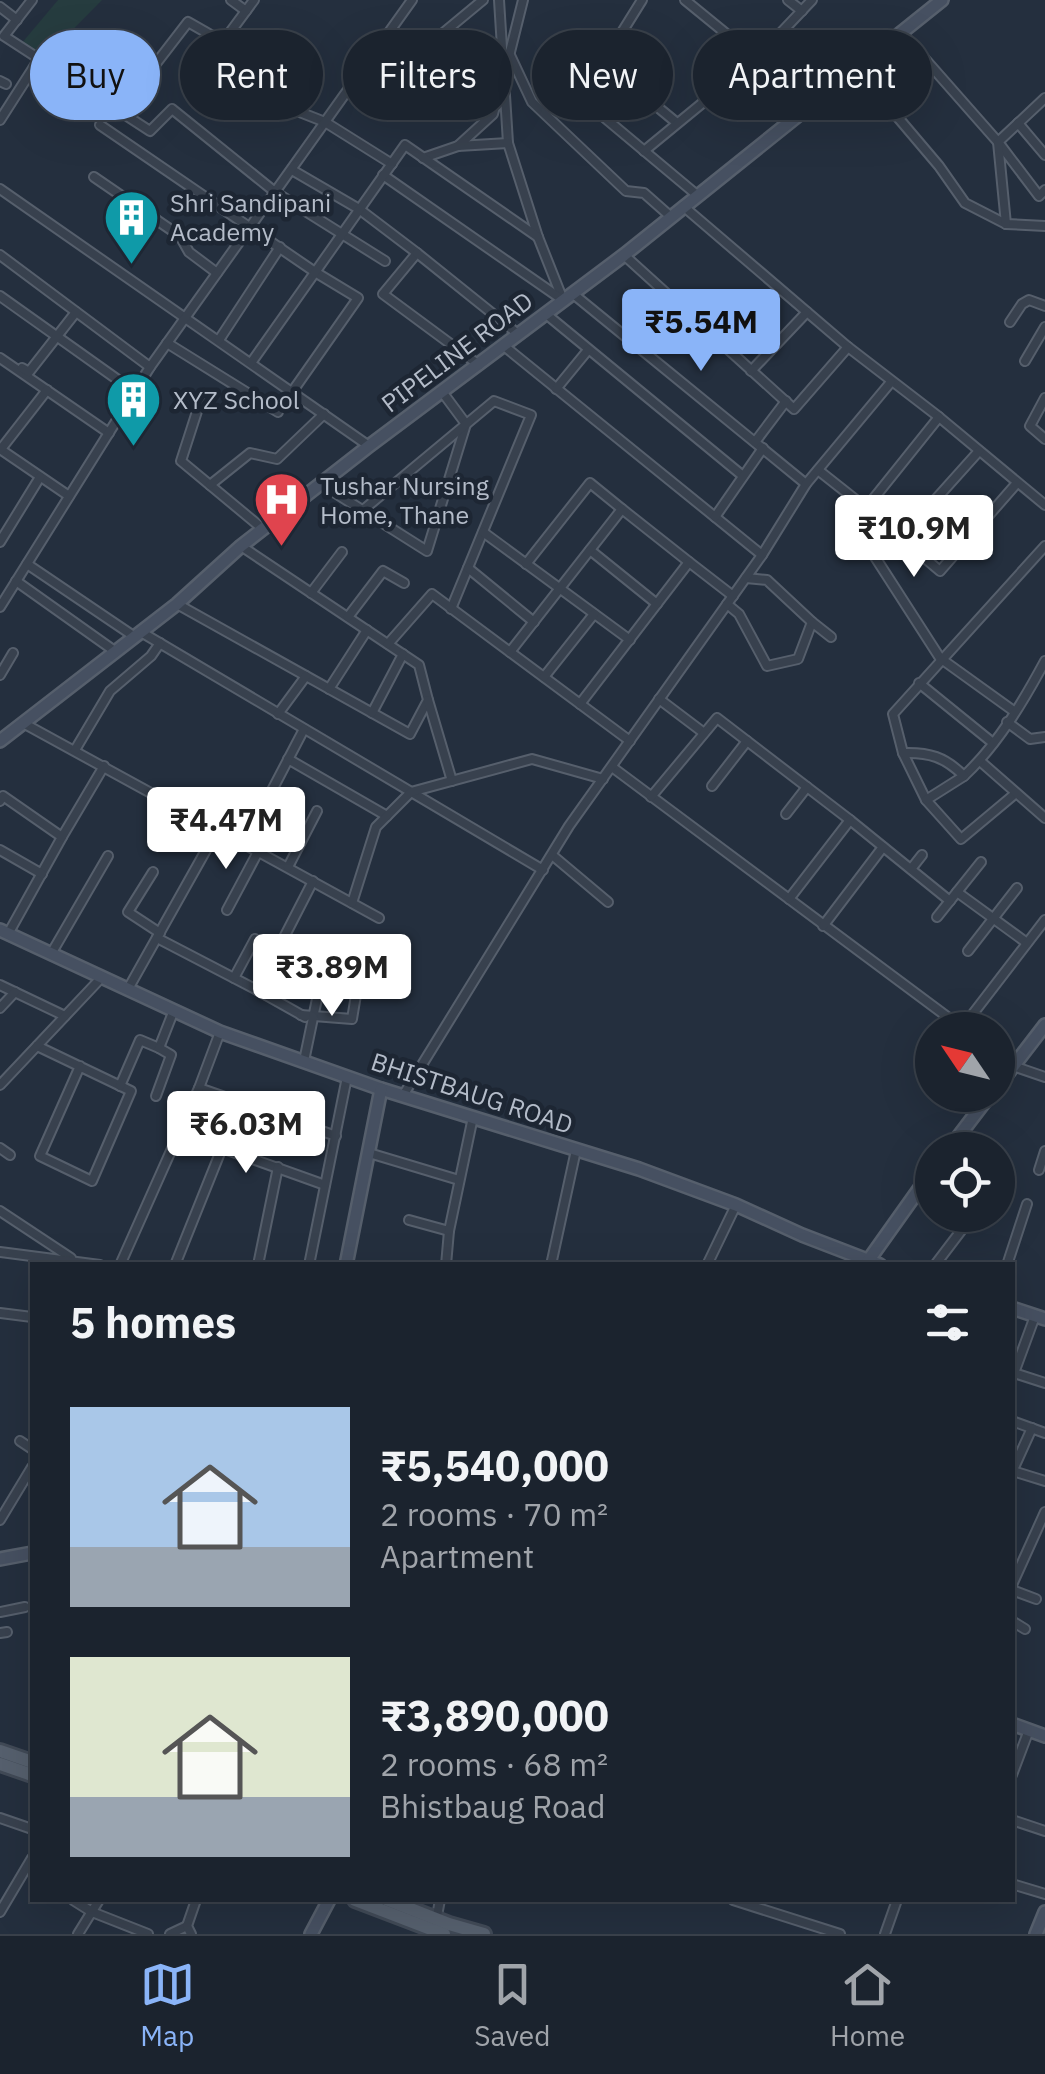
<!DOCTYPE html>
<meta charset="utf-8">
<style>
:root{--surface:#1b232e;--page:#282f3a;--text:#f1f3f6;--muted:#a0a4aa;--line:#39404a;--accent:#8ab4f8}
body{margin:0;font-family:"IBM Plex Sans",sans-serif;background:var(--page);color:var(--text);height:100vh;display:flex;flex-direction:column;font-size:38px;white-space:nowrap}
*{box-sizing:border-box;margin:0}
p{font-size:32px;color:var(--muted)}
.icon{flex:none;width:55px;height:55px;fill:none;stroke:currentColor;stroke-width:2;stroke-linecap:round;stroke-linejoin:round}
.map{position:relative;flex:1;overflow:hidden}
.side{position:absolute;left:30px;top:1262px;width:985px;height:640px;display:flex;flex-direction:column;background:var(--surface);border-radius:0px;box-shadow:0 10px 40px #0002,0 0 0 2px var(--line)}
.side>*{flex:none}
.hud{position:absolute;left:30px;top:30px;width:985px;height:90px;display:flex;gap:20px}
.needle{width:65px;rotate:305deg}
.controls{position:absolute;left:915px;top:1012px;display:grid;gap:20px}
.controls a{display:grid;place-items:center;width:100px;height:100px;border-radius:50%;background:var(--surface);box-shadow:0 10px 40px #0002,0 0 0 2px var(--line);font-size:50px}
.price{position:absolute;translate:-50% -85px;padding:0 22px;border-radius:10px;background:#fff;color:#222;font-size:32px;line-height:65px;filter:drop-shadow(0 2px 5px #0008)}
.price::after{content:'';position:absolute;left:50%;top:60px;width:30px;height:22px;margin-left:-15px;background:inherit;clip-path:polygon(0 0,100% 0,50% 100%)}
.price.active{background:var(--accent);color:#111}
ul{padding:0;list-style:none}
li{display:flex;align-items:center;gap:30px;height:250px;padding:0 40px}
li span{display:grid;place-items:center;flex:none;width:280px;height:200px;border-radius:0px;color:#555}
li>.icon{margin-inline-start:auto}
span .icon{width:120px;height:120px;fill:#fffc;stroke-width:1}
li b{font-size:42px}
h2{display:flex;justify-content:space-between;align-items:center;height:120px;padding:0 40px;font-size:42px}
.chip{padding:0 35px;border-radius:45px;background:var(--surface);box-shadow:0 10px 40px #0002,0 0 0 2px var(--line);font-size:35px;line-height:90px}
.chip.active{background:var(--accent);color:#111}
.tabs{display:flex;justify-content:space-around;align-items:center;height:140px;border-top:2px solid var(--line);background:var(--surface);font-size:28px;color:var(--muted)}
.tabs a{display:grid;justify-items:center;gap:5px}
.tabs .active{color:var(--accent)}
.map>svg:first-child{display:block}
.green{fill:#263c3f}
.lines{fill:none;stroke-linecap:round;stroke-linejoin:round}
.street-casing{stroke:#565f6c;stroke-width:12}
.secondary-casing{stroke:#565f6c;stroke-width:16}
.primary-casing{stroke:#414a57;stroke-width:18}
.street{stroke:#38414e;stroke-width:8}
.secondary{stroke:#465061;stroke-width:11}
.primary{stroke:#56606e;stroke-width:12}
.labels{text-anchor:middle;stroke-width:9;stroke-linejoin:round;paint-order:stroke}
.poi-label{font-size:25px;fill:#b4bcc9;stroke:#1d2633;text-anchor:start}
.street-label{font-size:25px;fill:#b4bcc9;stroke:#1d2633}
</style>
<div class="map">
<svg width="1045" height="1934" viewBox="0 0 1045 1934">
<rect width="100%" height="100%" fill="#242f3e"/>
<path class="green" d="M58,0H102L44,59L21,44Z"/>
<g class="lines">
<defs>
<g id="street">
<path d="M32,0L4,36L150,131L172,109L275,192L385,261"/>
<path d="M231,0L246,11"/>
<path d="M254,0L200,73L325,122L392,164"/>
<path d="M499,0L508,143L538,237L563,300"/>
<path d="M642,0L581,98L697,195"/>
<path d="M685,0L811,103"/>
<path d="M788,0L802,11"/>
<path d="M0,7L17,20"/>
<path d="M902,33L998,142L1039,196L1045,190"/>
<path d="M375,53L431,43L483,0"/>
<path d="M509,53L532,102L626,191L644,193L670,216"/>
<path d="M509,56L523,0"/>
<path d="M603,62L677,123"/>
<path d="M856,68L939,166L965,203L1006,224L1045,226"/>
<path d="M0,81L6,84"/>
<path d="M134,92L188,22L223,42"/>
<path d="M0,120L39,59"/>
<path d="M1018,123L1045,155"/>
<path d="M100,125L315,272L358,298L292,392"/>
<path d="M458,146L508,143"/>
<path d="M644,151L756,59L812,0"/>
<path d="M423,158L458,146L493,114L501,84"/>
<path d="M292,170L359,209L417,253L383,294L479,365"/>
<path d="M383,175L560,298"/>
<path d="M94,177L180,236L189,252L217,273"/>
<path d="M0,189L369,446"/>
<path d="M683,206L848,347L939,417L1045,505"/>
<path d="M1006,224L998,142L1045,98"/>
<path d="M417,253L518,334"/>
<path d="M0,255L150,367"/>
<path d="M624,255L794,409L848,347"/>
<path d="M572,293L806,484"/>
<path d="M0,296L135,392"/>
<path d="M546,314L743,476"/>
<path d="M1010,322L1022,304L1029,300L1045,306"/>
<path d="M219,340L280,247"/>
<path d="M167,343L278,412"/>
<path d="M665,345L692,318"/>
<path d="M504,346L762,555"/>
<path d="M0,358L109,433"/>
<path d="M1025,361L1045,327"/>
<path d="M251,363L405,145L538,237"/>
<path d="M22,368L29,372L76,312"/>
<path d="M751,371L807,312"/>
<path d="M556,389L588,350"/>
<path d="M1045,398L1030,426L1045,439"/>
<path d="M201,399L181,461L263,529"/>
<path d="M755,442L786,401"/>
<path d="M0,449L69,496"/>
<path d="M1,449L47,390"/>
<path d="M979,451L901,538L866,508L875,557L940,658L1015,712"/>
<path d="M818,470L866,508L939,417"/>
<path d="M321,484L427,551L466,424L443,393"/>
<path d="M210,485L250,453L277,459L324,414"/>
<path d="M363,510L494,401L531,415L451,609"/>
<path d="M715,517L763,448"/>
<path d="M483,532L630,640"/>
<path d="M901,538L940,571L1017,483"/>
<path d="M0,542L40,477"/>
<path d="M590,550L657,604"/>
<path d="M27,564L135,637"/>
<path d="M526,564L590,483L622,509"/>
<path d="M468,568L534,622"/>
<path d="M16,581L116,652"/>
<path d="M311,593L342,552"/>
<path d="M177,604L410,734L428,700L419,665L241,546"/>
<path d="M727,604L739,614L767,666L798,659L812,622L767,580L746,578"/>
<path d="M0,607L150,367L412,0"/>
<path d="M348,617L383,571L404,583"/>
<path d="M812,622L831,637"/>
<path d="M141,632L543,870"/>
<path d="M388,644L432,594L630,741"/>
<path d="M510,652L622,509L689,562"/>
<path d="M0,675L13,653"/>
<path d="M544,677L594,614"/>
<path d="M919,683L993,743"/>
<path d="M329,689L367,630"/>
<path d="M659,699L704,733"/>
<path d="M428,700L452,781"/>
<path d="M580,704L689,562L733,596"/>
<path d="M372,713L403,654"/>
<path d="M278,714L306,676"/>
<path d="M1007,722L1030,739L1045,737"/>
<path d="M23,723L379,918"/>
<path d="M75,750L110,691L151,656L160,643"/>
<path d="M903,753L926,800L961,839L1016,793"/>
<path d="M288,759L387,816"/>
<path d="M980,761L1045,818"/>
<path d="M612,767L965,1030"/>
<path d="M964,776C998,744 1023,702 1045,661"/>
<path d="M712,786L747,741"/>
<path d="M651,797L717,718L850,820"/>
<path d="M926,800L964,776C945,757 929,752 903,753L893,714L1045,546"/>
<path d="M0,801L3,796L62,837L8,934"/>
<path d="M786,814L807,787"/>
<path d="M62,837L104,766"/>
<path d="M245,842L304,729"/>
<path d="M0,850L42,874"/>
<path d="M552,855L608,902"/>
<path d="M288,867L317,811"/>
<path d="M911,869L922,855"/>
<path d="M153,872L128,912L160,933"/>
<path d="M957,892L1027,943"/>
<path d="M789,899L850,820L950,901"/>
<path d="M352,903L376,827L411,792L532,759L603,779"/>
<path d="M227,910L259,850"/>
<path d="M937,917L981,862"/>
<path d="M823,926L883,847"/>
<path d="M157,938L257,990L313,881"/>
<path d="M968,951L1017,888"/>
<path d="M51,954L108,856"/>
<path d="M234,978L255,939"/>
<path d="M0,985L65,1016"/>
<path d="M128,989L219,827"/>
<path d="M257,990L305,1017"/>
<path d="M0,1008L15,992"/>
<path d="M301,1015L352,1019L357,989"/>
<path d="M962,1028L1045,920"/>
<path d="M37,1046L131,1091L92,1181L40,1156L80,1066"/>
<path d="M998,1054L1013,1066L1045,1077"/>
<path d="M304,1061L323,970"/>
<path d="M0,1085L102,977"/>
<path d="M120,1086L140,1040L159,1048L174,1010"/>
<path d="M199,1088L336,1136"/>
<path d="M404,1094L569,826L762,555L806,484L891,382"/>
<path d="M156,1096L171,1055L159,1048"/>
<path d="M180,1133L325,1185"/>
<path d="M0,1148L10,1155"/>
<path d="M369,1153L459,1180"/>
<path d="M1039,1170L1045,1151"/>
<path d="M0,1211L71,1258"/>
<path d="M409,1220L449,1231"/>
<path d="M0,1252L100,1265"/>
<path d="M120,1265L199,1088L220,1032"/>
<path d="M175,1265L222,1148"/>
<path d="M258,1265L278,1167"/>
<path d="M309,1265L347,1077"/>
<path d="M446,1265L449,1231L473,1117"/>
<path d="M551,1265L576,1150"/>
<path d="M707,1265L736,1205"/>
<path d="M935,1265L973,1215"/>
<path d="M1007,1265L1027,1204"/>
<path d="M0,1313L32,1317"/>
<path d="M1035,1316L1014,1373L1045,1383"/>
<path d="M1012,1421L1045,1433"/>
<path d="M20,1441L32,1449"/>
<path d="M1013,1471L1045,1481"/>
<path d="M1012,1472L1032,1428"/>
<path d="M0,1520L32,1467"/>
<path d="M1012,1585L1045,1512"/>
<path d="M1012,1590L1036,1599"/>
<path d="M0,1612L25,1607"/>
<path d="M1012,1621L1025,1629"/>
<path d="M0,1633L7,1632"/>
<path d="M1012,1775L1029,1730"/>
<path d="M0,1818L32,1829"/>
<path d="M1012,1820L1045,1831"/>
<path d="M1012,1884L1045,1894"/>
<path d="M73,1900L92,1912L148,1934"/>
<path d="M733,1900L840,1934"/>
<path d="M0,1912L32,1858"/>
<path d="M436,1921L440,1900"/>
<path d="M78,1934L99,1900"/>
<path d="M170,1934L187,1926"/>
<path d="M191,1934L187,1926L196,1900"/>
<path d="M885,1934L897,1900"/>
</g>
<g id="secondary">
<path d="M0,741L177,604L241,546L369,446L624,255L942,0"/>
<path d="M0,930L220,1032L381,1089L639,1169L736,1205L802,1235L880,1265"/>
<path d="M998,1086L1045,1025"/>
<path d="M948,1150L990,1095"/>
<path d="M868,1261L932,1171"/>
<path d="M346,1265L381,1089"/>
<path d="M1012,1308L1045,1319"/>
<path d="M0,1559L32,1553"/>
<path d="M1012,1724L1045,1736"/>
<path d="M311,1934L329,1900"/>
<path d="M1036,1934L1045,1912"/>
</g>
<g id="primary">
<path d="M0,1751L32,1762"/>
<path d="M0,1764L32,1775"/>
<path d="M355,1900L444,1934"/>
<path d="M388,1900L449,1924L484,1934"/>
</g>
</defs>
<use href="#street" class="street-casing"/>
<use href="#secondary" class="secondary-casing"/>
<use href="#primary" class="primary-casing"/>
<use href="#street" class="street"/>
<use href="#secondary" class="secondary"/>
<use href="#primary" class="primary"/>
</g>
<defs>
<symbol id="building-pin" viewBox="-11 -11 22 30"><path d="M0 17L-7.5 6A9.5 9.5 0 1 1 7.5 6Z" fill="#0f9aa8" stroke="#1d2633"/><path d="M-4-6H4V6H1V3H-1V6H-4ZM-2.5-4.3h1.7v1.8h-1.7ZM.8-4.3h1.7v1.8H.8ZM-2.5-1h1.7V.8h-1.7ZM.8-1h1.7V.8H.8Z" fill="#fff"/></symbol>
<symbol id="hospital-pin" viewBox="-11 -11 22 30"><path d="M0 17L-7.5 6A9.5 9.5 0 1 1 7.5 6Z" fill="#e0444e" stroke="#1d2633"/><path d="M-5-5h3v3.5h4V-5h3V5h-3V1.5h-4V5h-3Z" fill="#fff"/></symbol>
</defs>
<g fill-rule="evenodd">
<use href="#building-pin" x="100" y="186" width="63" height="86"/>
<use href="#building-pin" x="102" y="368" width="63" height="86"/>
<use href="#hospital-pin" x="250" y="468" width="63" height="86"/>
</g>
<g class="labels">
<g class="poi-label">
<text x="170" y="212">Shri Sandipani<tspan x="170" dy="29">Academy</tspan></text>
<text x="173" y="409">XYZ School</text>
<text x="320" y="495">Tushar Nursing<tspan x="320" dy="29">Home, Thane</tspan></text>
</g>
<g class="street-label">
<text transform="translate(457 352) rotate(-37)" y="9">PIPELINE ROAD</text>
<text transform="translate(472 1093) rotate(18)" y="9">BHISTBAUG ROAD</text>
</g>
</g>
</svg>
<div class="controls">
<a><svg class="needle" viewBox="-14 -14 28 28"><path d="M0-13l5 13h-10z" fill="#e53935"/><path d="M0 13l5-13h-10z" fill="#a0a4aa"/></svg></a>
<a><svg class="icon" aria-label="locate" viewBox="0 0 24 24"><circle cx="12" cy="12" r="6"/><path d="M12 2v4M12 18v4M2 12h4M18 12h4"/></svg></a>
</div>
<b class="price active" style="left:701px;top:374px">₹5.54M</b>
<b class="price" style="left:914px;top:580px">₹10.9M</b>
<b class="price" style="left:226px;top:872px">₹4.47M</b>
<b class="price" style="left:332px;top:1019px">₹3.89M</b>
<b class="price" style="left:246px;top:1176px">₹6.03M</b>
<div class="hud">
<a class="chip active">Buy</a>
<a class="chip">Rent</a>
<a class="chip">Filters</a>
<a class="chip">New</a>
<a class="chip">Apartment</a>
</div>
<section class="side">
<h2>5 homes<svg class="icon" aria-label="filters" viewBox="0 0 24 24"><path d="M4 7h16M4 17h16"/><circle cx="9" cy="7" r="2"/><circle cx="15" cy="17" r="2"/></svg></h2>
<ul>
<li><span style="background:linear-gradient(#a9c7e8 70%,#9aa5b1 0)"><svg class="icon" aria-label="home" viewBox="0 0 24 24"><path d="M3 11l9-7 9 7M6 9v11h12V9"/></svg></span><div><b>₹5,540,000</b><p>2 rooms · 70 m²</p><p>Apartment</p></div></li>
<li><span style="background:linear-gradient(#dfe7d0 70%,#9aa5b1 0)"><svg class="icon" aria-label="home" viewBox="0 0 24 24"><path d="M3 11l9-7 9 7M6 9v11h12V9"/></svg></span><div><b>₹3,890,000</b><p>2 rooms · 68 m²</p><p>Bhistbaug Road</p></div></li>
</ul>
</section>
</div>
<nav class="tabs">
<a class="active"><svg class="icon" aria-label="map" viewBox="0 0 24 24"><path d="M3 6l6-2 6 2 6-2v14l-6 2-6-2-6 2zM9 4v14M15 6v14"/></svg>Map</a>
<a><svg class="icon" aria-label="saved" viewBox="0 0 24 24"><path d="M7 4h10v16l-5-4-5 4z"/></svg>Saved</a>
<a><svg class="icon" aria-label="home" viewBox="0 0 24 24"><path d="M3 11l9-7 9 7M6 9v11h12V9"/></svg>Home</a>
</nav>
